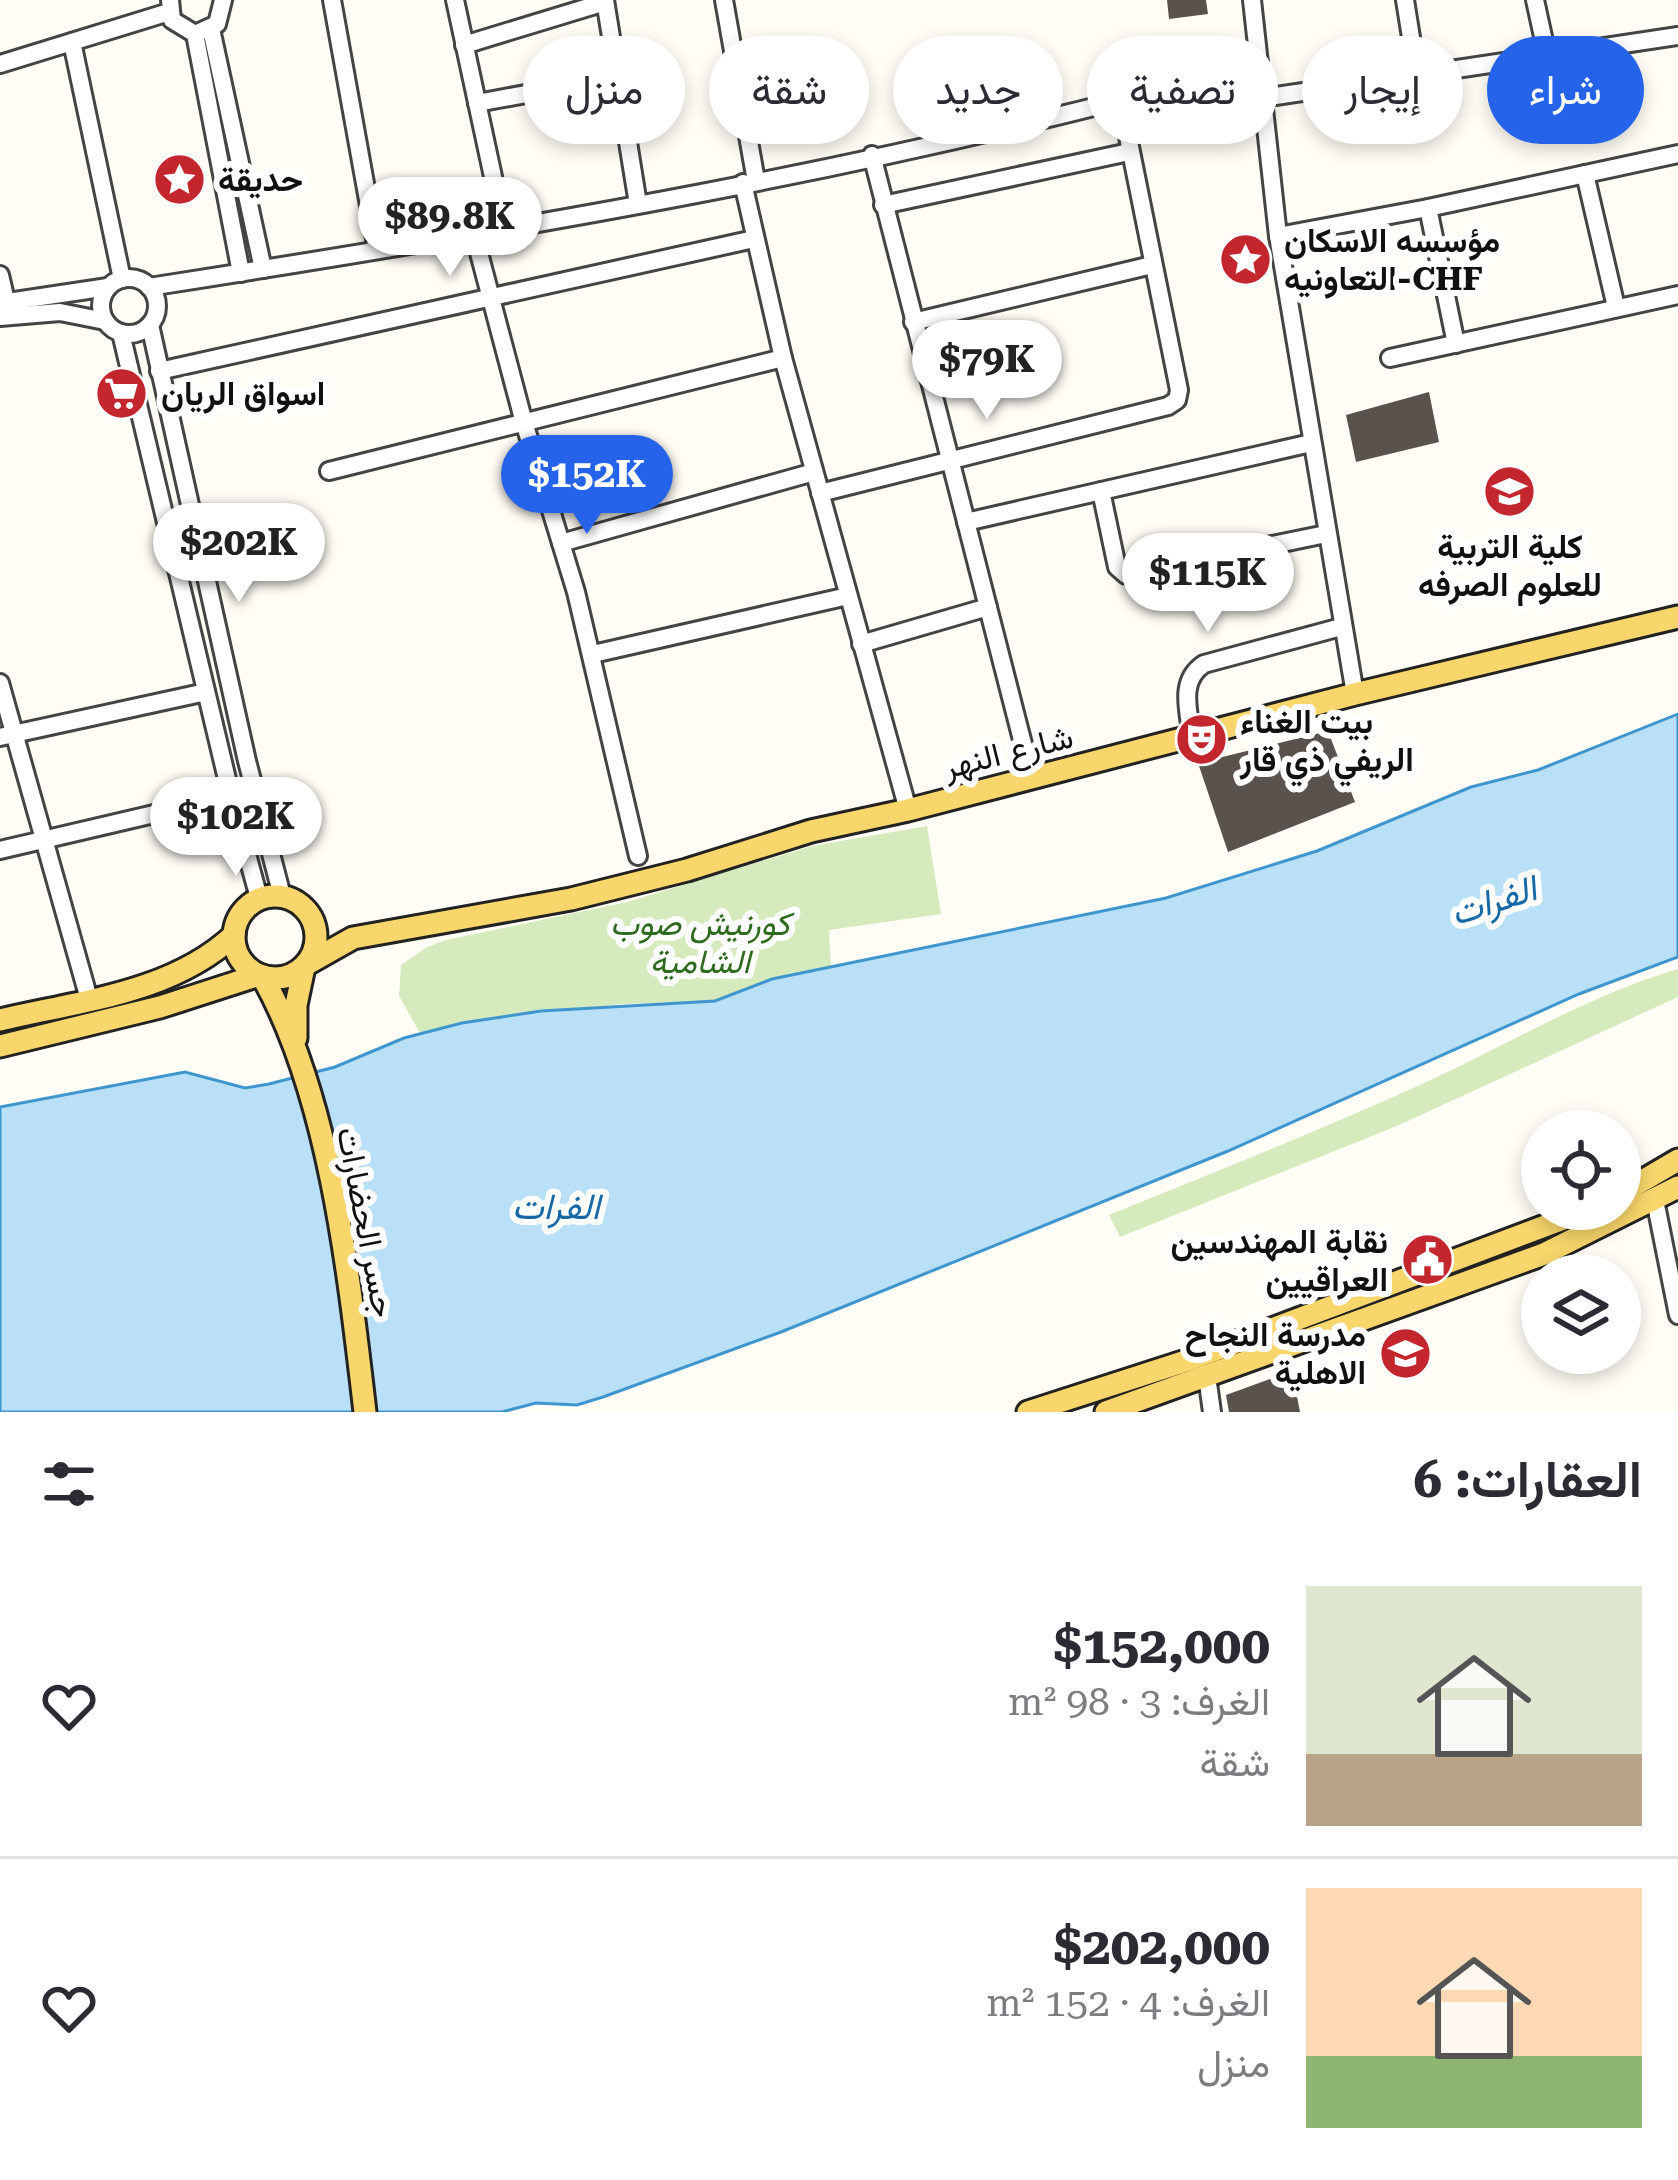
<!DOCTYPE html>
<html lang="ar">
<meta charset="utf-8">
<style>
:root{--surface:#fff;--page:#f7f7f7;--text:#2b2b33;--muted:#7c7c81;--line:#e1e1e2;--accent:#2563eb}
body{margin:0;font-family:"Roboto Serif",Vazirmatn,serif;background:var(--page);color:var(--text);direction:rtl;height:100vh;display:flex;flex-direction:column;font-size:45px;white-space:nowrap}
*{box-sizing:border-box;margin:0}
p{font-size:39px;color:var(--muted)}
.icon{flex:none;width:66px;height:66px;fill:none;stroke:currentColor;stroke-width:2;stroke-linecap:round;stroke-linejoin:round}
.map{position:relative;height:1412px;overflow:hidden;direction:ltr}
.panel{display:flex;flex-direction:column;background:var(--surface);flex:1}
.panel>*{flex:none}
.banner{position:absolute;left:36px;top:36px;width:1608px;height:108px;direction:rtl;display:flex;gap:24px}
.fabs{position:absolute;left:1521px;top:1110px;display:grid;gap:24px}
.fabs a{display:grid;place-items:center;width:120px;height:120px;border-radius:50%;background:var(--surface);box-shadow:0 6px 18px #0003;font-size:60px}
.price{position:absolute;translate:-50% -102px;padding:0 27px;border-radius:42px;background:#fff;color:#222;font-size:39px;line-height:78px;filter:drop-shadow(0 3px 6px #0008)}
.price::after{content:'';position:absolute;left:50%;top:72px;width:36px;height:27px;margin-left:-18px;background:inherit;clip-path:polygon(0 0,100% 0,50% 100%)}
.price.on{background:var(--accent);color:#fff}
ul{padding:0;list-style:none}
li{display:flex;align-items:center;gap:36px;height:300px;padding:0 36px}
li+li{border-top:3px solid var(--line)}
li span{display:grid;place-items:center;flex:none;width:336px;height:240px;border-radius:0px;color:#555}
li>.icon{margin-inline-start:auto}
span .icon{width:144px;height:144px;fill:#fffc;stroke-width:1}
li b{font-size:51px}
h2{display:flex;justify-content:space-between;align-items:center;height:144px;padding:0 36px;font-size:51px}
.pill{padding:0 42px;border-radius:54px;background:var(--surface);box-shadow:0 6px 18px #0003;font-size:42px;line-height:108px}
.pill.on{background:var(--accent);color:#fff}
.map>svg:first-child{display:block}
.green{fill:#d5ebbd}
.water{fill:#b9e0f7;stroke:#3f96cf;stroke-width:3}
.building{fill:#5a524d}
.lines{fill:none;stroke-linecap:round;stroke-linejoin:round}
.minor-casing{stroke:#444;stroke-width:22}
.major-casing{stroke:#222;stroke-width:27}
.minor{stroke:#fff;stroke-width:16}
.major{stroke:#f9d66b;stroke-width:21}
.labels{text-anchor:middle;stroke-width:12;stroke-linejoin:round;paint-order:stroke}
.poi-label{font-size:33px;font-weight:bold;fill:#111;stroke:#fff;text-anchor:start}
.street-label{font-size:33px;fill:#111;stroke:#fff}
.park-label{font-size:33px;font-style:italic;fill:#2f6b1f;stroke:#fff}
.water-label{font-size:36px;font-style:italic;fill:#1768a6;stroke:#fff}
</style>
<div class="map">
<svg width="1678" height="1412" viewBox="0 0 1678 1412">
<rect width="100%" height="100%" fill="#fffdf5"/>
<g class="green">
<path d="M927,826L941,914L829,930L831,966L772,979L715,1001L620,1004L462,1023L420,1033L399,996L401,965L427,947L446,940L627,902L812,846Z"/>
<path d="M1678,969V997L1397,1126L1120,1237L1109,1215C1213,1173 1318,1131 1420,1085C1507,1045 1587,996 1678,969Z"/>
</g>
<path class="water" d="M1678,714V957L1579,994L1228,1151L781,1332L603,1397L577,1405L536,1403L502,1412H0V1107L185,1072L245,1088L269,1084L335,1067L404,1038L462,1023L541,1011L715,1001L772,979L1166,898L1317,851L1471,787L1538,770Z"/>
<g class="building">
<path d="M1167,0H1206L1208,14L1169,19Z"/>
<path d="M1001,55L1016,110L963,125L948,69Z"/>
<path d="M1429,392L1439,442L1356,462L1346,415Z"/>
<path d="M1328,731L1355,802L1228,852L1198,763Z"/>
<path d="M1292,1371L1300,1412H1229L1226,1395Z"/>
</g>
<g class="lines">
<defs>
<g id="minor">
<path d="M170,0L172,20L195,34L217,24L223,0"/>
<path d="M332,0L377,250"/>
<path d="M455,0L504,228"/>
<path d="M605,0L638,204"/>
<path d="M724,0L756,181"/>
<path d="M1252,0L1278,236L1355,694"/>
<path d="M1405,0L1417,75"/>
<path d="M1535,0L1547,55"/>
<path d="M211,29L263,269"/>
<path d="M195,34L241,273"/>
<path d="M72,42L122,279"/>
<path d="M464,45L605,2"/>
<path d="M0,64L169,12"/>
<path d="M1263,98L1678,36"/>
<path d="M477,103L618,77"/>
<path d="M872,155L1032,779"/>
<path d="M1585,174L1616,307"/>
<path d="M743,183L783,358L908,810"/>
<path d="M883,205L1129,152"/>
<path d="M1428,208L1456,344"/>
<path d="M474,234L523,419L576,592L638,856"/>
<path d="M1278,236L1428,208L1678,154"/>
<path d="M0,275L6,301"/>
<circle cx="129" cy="306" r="28"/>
<path d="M149,287C521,229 896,166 1259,63"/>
<path d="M0,303L108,287"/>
<path d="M0,317L60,312L105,321"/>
<path d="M913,322L1152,265"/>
<path d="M150,325L247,761L282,896"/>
<path d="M121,333L231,796L259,898"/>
<path d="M1390,358L1678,295"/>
<path d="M159,371L754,239"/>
<path d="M329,471L783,358"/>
<path d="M1101,491L1117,567L1126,575L1326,534"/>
<path d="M820,493L1168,406L1177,400L1179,390L1121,102"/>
<path d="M966,522L1311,443"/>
<path d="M561,543L814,472"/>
<path d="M861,644L988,607"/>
<path d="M593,654L848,596"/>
<path d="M0,683L89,999"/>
<path d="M0,737L206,692"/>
<path d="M1192,738C1189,711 1178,681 1204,664L1341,627"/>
<path d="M0,850L231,796"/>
<path d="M1655,1200L1678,1315"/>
<path d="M1207,1376L1212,1412"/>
</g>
<g id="major">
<circle cx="275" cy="937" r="41"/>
<path d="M307,964L353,938L571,899L687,870L811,831L908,810L1355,694L1678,617"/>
<path d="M262,976C330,1096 349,1275 365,1412"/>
<path d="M0,1020C80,1001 172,993 234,935"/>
<path d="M296,1038V1005L304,967"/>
<path d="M0,1046L160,1007L259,975"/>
<path d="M1620,1194L1678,1160"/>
<path d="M1028,1412L1192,1359L1590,1209"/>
<path d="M1106,1412L1544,1254L1678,1187"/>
</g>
</defs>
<use href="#minor" class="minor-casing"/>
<use href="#major" class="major-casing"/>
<use href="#minor" class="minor"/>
<use href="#major" class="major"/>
</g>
<defs>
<symbol id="sight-disc" viewBox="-11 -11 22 22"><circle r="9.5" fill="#c4262e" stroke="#fff"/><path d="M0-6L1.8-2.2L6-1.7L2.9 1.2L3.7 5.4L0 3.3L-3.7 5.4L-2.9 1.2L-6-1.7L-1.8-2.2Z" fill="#fff"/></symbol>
<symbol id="supermarket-disc" viewBox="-11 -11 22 22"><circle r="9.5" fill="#c4262e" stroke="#fff"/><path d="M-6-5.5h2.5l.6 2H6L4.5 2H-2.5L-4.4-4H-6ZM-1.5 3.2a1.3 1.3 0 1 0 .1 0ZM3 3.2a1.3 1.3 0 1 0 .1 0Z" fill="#fff"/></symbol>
<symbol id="university-disc" viewBox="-11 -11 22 22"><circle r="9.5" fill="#c4262e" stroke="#fff"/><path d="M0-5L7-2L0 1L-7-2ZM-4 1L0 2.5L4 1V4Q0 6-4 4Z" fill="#fff"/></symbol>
<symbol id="theatre-disc" viewBox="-11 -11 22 22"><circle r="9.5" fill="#c4262e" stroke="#fff"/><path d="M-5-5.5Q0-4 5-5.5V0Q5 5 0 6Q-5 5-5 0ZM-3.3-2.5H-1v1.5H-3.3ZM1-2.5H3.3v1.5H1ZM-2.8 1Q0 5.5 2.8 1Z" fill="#fff"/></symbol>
<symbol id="civic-disc" viewBox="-11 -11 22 22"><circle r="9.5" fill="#c4262e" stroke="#fff"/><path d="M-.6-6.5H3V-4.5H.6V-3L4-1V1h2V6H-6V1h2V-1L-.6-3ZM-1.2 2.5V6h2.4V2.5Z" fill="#fff"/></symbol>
<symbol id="school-disc" viewBox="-11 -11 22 22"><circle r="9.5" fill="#c4262e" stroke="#fff"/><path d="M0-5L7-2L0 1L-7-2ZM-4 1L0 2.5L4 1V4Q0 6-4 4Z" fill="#fff"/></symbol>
</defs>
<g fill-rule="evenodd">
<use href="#sight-disc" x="150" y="150" width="59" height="59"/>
<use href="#sight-disc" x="1216" y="230" width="59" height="59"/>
<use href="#supermarket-disc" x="92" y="364" width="59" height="59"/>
<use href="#university-disc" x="1480" y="462" width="59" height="59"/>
<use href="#theatre-disc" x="1172" y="710" width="59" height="59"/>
<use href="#civic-disc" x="1398" y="1230" width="59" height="59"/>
<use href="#school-disc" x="1376" y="1324" width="59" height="59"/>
</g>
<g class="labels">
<g class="poi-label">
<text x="218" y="191">حديقة</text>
<text x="1284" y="252">مؤسسه الاسكان<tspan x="1284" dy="38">التعاونيه-CHF</tspan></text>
<text x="161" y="405">اسواق الريان</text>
<text x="1510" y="558" text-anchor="middle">كلية التربية<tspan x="1510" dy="38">للعلوم الصرفه</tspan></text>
<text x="1240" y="733">بيت الغناء<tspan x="1240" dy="38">الريفي ذي قار</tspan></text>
<text x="1388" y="1253" text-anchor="end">نقابة المهندسين<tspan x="1388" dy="38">العراقيين</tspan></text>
<text x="1366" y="1346" text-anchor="end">مدرسة النجاح<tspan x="1366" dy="38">الاهلية</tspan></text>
</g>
<g class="street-label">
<text transform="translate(1008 751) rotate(-14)" y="12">شارع النهر</text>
<text transform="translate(367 1222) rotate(79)" y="12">جسر الحضارات</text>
</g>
<g class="park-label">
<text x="700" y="935">كورنيش صوب<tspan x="700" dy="38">الشامية</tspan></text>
</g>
<g class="water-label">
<text transform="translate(1493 900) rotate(-18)" y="13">الفرات</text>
<text x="556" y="1219">الفرات</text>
</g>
</g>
</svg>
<div class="fabs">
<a><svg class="icon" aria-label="locate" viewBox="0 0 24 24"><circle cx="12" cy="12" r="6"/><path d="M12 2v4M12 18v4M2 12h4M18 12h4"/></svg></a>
<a><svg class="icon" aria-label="layers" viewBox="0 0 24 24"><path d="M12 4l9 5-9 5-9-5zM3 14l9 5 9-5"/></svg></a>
</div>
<b class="price" style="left:450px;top:279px">$89.8K</b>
<b class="price" style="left:987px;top:422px">$79K</b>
<b class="price on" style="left:587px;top:537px">$152K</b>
<b class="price" style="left:239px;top:605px">$202K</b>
<b class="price" style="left:1208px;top:635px">$115K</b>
<b class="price" style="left:236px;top:879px">$102K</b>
<div class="banner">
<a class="pill on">شراء</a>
<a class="pill">إيجار</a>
<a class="pill">تصفية</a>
<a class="pill">جديد</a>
<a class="pill">شقة</a>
<a class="pill">منزل</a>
</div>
</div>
<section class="panel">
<h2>العقارات: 6<svg class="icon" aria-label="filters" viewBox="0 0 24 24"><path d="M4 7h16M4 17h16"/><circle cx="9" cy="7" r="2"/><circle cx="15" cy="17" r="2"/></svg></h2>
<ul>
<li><span style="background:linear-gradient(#dfe7d0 70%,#b9a48a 0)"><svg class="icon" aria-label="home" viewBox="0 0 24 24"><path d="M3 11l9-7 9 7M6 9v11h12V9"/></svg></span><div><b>$152,000</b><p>الغرف: 3 · 98 m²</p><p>شقة</p></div><svg class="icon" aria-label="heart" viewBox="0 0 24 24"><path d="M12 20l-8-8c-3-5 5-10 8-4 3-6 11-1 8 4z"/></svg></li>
<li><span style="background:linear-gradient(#ffd9b3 70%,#8fb573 0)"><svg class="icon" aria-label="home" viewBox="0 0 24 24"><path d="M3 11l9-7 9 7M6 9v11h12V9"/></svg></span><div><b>$202,000</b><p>الغرف: 4 · 152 m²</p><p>منزل</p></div><svg class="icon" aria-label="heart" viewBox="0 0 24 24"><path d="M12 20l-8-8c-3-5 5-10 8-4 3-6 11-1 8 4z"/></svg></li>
</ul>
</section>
